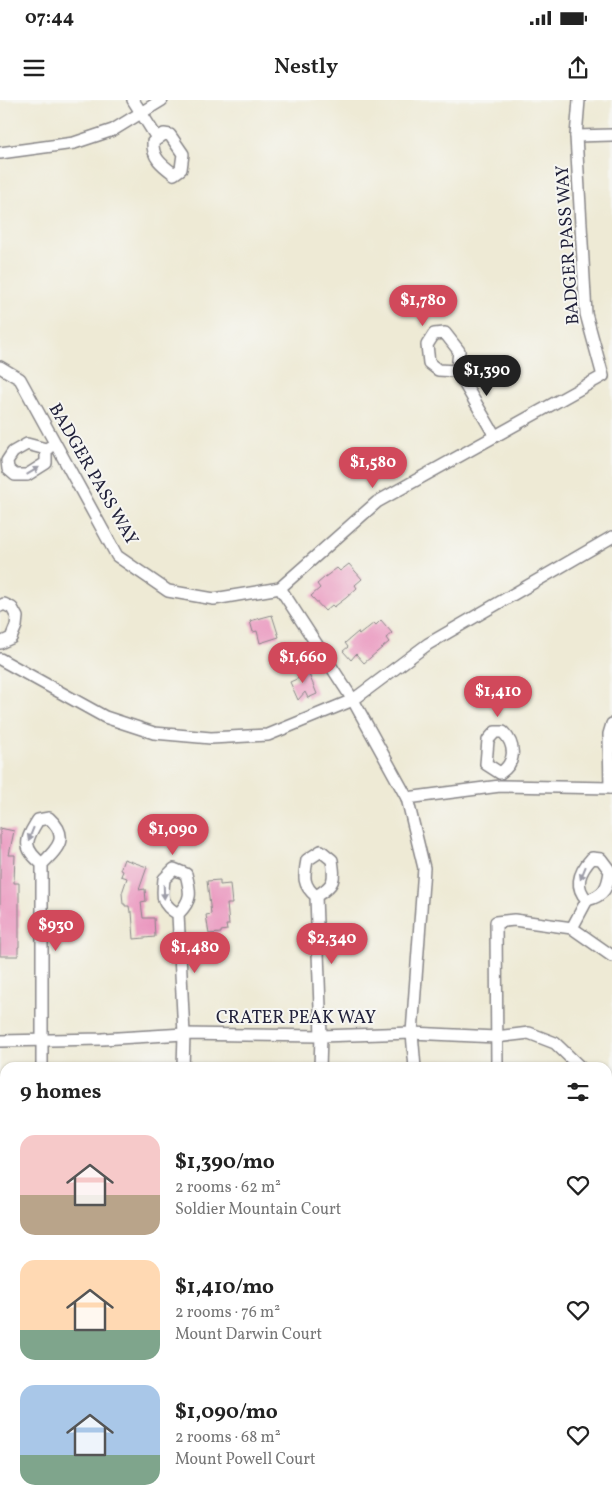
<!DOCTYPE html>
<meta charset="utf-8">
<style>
:root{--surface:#fff;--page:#f6f6f6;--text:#222;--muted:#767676;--accent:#d1495b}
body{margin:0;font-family:Vollkorn,serif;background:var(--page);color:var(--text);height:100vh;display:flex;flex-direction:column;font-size:19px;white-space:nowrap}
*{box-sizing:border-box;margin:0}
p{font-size:16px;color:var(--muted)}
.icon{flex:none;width:28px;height:28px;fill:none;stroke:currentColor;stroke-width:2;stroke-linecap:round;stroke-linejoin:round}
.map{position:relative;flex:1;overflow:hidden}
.side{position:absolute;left:0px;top:962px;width:612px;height:446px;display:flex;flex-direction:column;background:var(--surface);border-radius:15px 15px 0 0;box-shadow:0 1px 4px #0004}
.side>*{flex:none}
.price{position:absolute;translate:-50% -42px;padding:0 11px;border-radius:18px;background:var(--accent);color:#fff;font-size:16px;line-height:32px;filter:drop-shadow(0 1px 2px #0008)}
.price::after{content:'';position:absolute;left:50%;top:30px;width:15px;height:11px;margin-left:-8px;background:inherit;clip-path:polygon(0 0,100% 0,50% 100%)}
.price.active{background:#222;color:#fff}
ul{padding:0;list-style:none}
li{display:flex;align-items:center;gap:15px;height:125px;padding:0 20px}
li span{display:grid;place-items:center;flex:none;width:140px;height:100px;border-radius:15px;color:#555}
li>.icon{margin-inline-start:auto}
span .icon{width:60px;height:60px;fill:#fffc;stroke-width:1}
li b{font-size:21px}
h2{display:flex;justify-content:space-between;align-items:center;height:60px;padding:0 20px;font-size:21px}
.status{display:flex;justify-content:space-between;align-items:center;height:35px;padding:0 25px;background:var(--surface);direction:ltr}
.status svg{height:14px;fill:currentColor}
header{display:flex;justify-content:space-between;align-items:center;height:65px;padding:0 20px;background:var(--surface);font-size:22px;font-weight:600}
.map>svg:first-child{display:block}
.building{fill:#ea98bf}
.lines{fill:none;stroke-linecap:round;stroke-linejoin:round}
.minor-casing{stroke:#888688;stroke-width:14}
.major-casing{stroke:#888688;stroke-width:16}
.path{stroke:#888688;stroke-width:2;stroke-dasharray:1 4;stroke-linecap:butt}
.minor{stroke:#fff;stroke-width:11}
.major{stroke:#f7bd88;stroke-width:14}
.oneway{fill:#9c9ca7}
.labels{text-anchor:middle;stroke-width:4;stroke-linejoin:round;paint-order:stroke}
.street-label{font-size:18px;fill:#22223b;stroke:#f6f6f2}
</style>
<div class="status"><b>07:44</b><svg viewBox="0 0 49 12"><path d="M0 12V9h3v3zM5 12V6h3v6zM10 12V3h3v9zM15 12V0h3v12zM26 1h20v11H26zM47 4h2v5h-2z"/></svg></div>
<header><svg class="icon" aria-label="menu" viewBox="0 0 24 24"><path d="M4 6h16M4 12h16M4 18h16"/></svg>Nestly<svg class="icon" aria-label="share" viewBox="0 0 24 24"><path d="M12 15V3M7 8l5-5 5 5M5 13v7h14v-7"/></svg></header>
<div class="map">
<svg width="612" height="1408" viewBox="0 0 612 1408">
<rect width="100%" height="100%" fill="#f6f6f2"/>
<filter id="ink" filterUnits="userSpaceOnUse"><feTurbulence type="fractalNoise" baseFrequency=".02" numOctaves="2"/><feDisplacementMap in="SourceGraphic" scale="10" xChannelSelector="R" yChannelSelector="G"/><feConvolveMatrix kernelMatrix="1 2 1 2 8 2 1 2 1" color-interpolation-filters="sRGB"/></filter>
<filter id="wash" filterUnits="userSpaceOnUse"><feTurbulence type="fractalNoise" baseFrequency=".0096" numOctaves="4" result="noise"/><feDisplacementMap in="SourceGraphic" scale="20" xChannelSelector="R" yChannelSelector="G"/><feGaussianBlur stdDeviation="1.12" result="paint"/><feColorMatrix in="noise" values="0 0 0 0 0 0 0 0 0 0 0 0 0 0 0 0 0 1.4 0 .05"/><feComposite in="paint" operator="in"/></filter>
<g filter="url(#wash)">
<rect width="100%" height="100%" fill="#eeead5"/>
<g id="blocks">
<g class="building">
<path d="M349,464L362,479L355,485L357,488L346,498L334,507L332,505L325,511L311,496L320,488L317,484L325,477L337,468L340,471Z"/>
<path d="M272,515L279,537L260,543L257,531L253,532L250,521Z"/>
<path d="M381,520L392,533L386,538L389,542L364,563L356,554L351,560L343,551L348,547L345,543L358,532L359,535L374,523L376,525Z"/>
<path d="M306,567L317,594L308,598L305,592L298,600L290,582L299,578L296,571Z"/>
<path d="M0,728L14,731L9,755H15L14,783H19V847H18V856H0Z"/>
<path d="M124,759L147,767L139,790L145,789L146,801L141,802L143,818H154L155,837L134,839L132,812H130L129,806H125V804H123L122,793L127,778L121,776L123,771L120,770Z"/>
<path d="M220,780V785L230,784L232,804H227L229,825H226L227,830L221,831V833L209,834L206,815L211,814L207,781Z"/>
</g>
</g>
</g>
<g filter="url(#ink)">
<use href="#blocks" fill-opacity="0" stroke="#888688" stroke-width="1"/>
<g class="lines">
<defs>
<g id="minor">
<path d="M133,0L157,38"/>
<path d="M164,34L170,35L183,54L181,69L174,74C162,65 152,58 153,42Z"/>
<path d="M576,36L612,35"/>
<path d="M0,53L74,43L113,30L162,0"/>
<path d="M0,267L20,279L117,456L168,491L214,499L280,488L377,402L603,276L586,214L576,36L579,0"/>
<path d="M457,271L438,270L429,263L427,245L434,234L445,233L459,251L457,271L495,336"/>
<path d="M46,349V363L27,375H15L8,369L7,361L13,352L27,344L46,349L55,344"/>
<path d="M280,488L353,600L407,698L424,768L412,933L415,968"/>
<path d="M0,506L4,504L12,508L17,517L16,526L11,538L0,543"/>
<path d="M0,559L105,617L154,633L211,638L268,635L353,600L428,544L612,437"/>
<path d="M495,632H503C516,645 516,663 500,673L486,664L488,640Z"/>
<path d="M610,688L609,634L612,624"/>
<path d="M407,698L500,686L612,688"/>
<path d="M321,751L332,760C335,780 335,785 316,796C302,785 304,776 307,760Z"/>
<path d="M42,764C22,747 25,741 38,720L49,718C70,737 58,748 42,764V968"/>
<path d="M316,796L321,936L320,968"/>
<path d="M178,814C161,804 162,798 164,779L174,769L186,774C191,793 192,800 178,814L184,934L183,968"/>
<path d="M572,828L587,800C604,796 608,787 610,771L601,759L592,758C580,771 573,785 587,800"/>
<path d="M0,941L102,939L184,934L321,936L412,933L496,937L529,933L555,943L581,968"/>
<path d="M497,968L496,822L514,820L572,828L612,856"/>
<path d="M608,993L612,997"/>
<path d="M608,1226H612"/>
<path d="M152,1404L153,1408"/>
<path d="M502,1404V1408"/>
</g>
<g id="major">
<path d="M0,1107H5"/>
<path d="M608,1122H612"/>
<path d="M0,1133H5"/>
<path d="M608,1147H612"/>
</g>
</defs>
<use href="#minor" class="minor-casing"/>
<use href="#major" class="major-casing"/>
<g class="path">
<path d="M0,1304H5"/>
<path d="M238,1404L247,1408"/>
</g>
<use href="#minor" class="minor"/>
<use href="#major" class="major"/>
</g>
<defs><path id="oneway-solid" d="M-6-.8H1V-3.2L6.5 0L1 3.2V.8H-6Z" transform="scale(1.25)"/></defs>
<g class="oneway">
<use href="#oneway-solid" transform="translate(33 371) rotate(-31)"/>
<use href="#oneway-solid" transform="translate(31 734) rotate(112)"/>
<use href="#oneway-solid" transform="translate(583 773) rotate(112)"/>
<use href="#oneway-solid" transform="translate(164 792) rotate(88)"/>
</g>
</g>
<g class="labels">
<g class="street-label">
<text transform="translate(567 145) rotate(-94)" y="6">BADGER PASS WAY</text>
<text transform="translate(94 374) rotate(60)" y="6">BADGER PASS WAY</text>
<text x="296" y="923">CRATER PEAK WAY</text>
</g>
</g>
</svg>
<b class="price" style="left:423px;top:227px">$1,780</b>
<b class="price active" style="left:487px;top:297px">$1,390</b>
<b class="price" style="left:373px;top:389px">$1,580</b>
<b class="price" style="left:303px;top:584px">$1,660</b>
<b class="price" style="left:498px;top:618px">$1,410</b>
<b class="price" style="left:173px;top:756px">$1,090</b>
<b class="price" style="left:56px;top:852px">$930</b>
<b class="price" style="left:332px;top:865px">$2,340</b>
<b class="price" style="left:195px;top:874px">$1,480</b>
<section class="side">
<h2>9 homes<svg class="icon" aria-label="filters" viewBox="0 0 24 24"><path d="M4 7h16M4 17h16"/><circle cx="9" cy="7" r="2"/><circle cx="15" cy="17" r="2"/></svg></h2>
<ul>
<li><span style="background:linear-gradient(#f6c9c9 60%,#b9a48a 0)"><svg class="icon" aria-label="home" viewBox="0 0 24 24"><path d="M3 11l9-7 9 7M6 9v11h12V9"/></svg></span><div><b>$1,390/mo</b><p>2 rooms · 62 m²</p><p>Soldier Mountain Court</p></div><svg class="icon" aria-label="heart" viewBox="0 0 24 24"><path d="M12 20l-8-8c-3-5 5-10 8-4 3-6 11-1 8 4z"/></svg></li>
<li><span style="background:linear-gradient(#ffd9b3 70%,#7fa58c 0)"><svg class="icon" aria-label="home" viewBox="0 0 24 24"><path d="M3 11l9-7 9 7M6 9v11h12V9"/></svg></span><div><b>$1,410/mo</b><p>2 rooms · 76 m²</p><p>Mount Darwin Court</p></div><svg class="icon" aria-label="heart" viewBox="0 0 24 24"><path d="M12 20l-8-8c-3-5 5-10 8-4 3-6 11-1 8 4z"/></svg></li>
<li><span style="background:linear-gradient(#a9c7e8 70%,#7fa58c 0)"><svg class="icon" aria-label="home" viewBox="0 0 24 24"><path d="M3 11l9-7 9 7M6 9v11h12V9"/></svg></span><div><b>$1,090/mo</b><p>2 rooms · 68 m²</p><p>Mount Powell Court</p></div><svg class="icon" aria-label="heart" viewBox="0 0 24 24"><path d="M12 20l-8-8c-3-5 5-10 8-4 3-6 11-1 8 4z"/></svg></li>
</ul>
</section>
</div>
